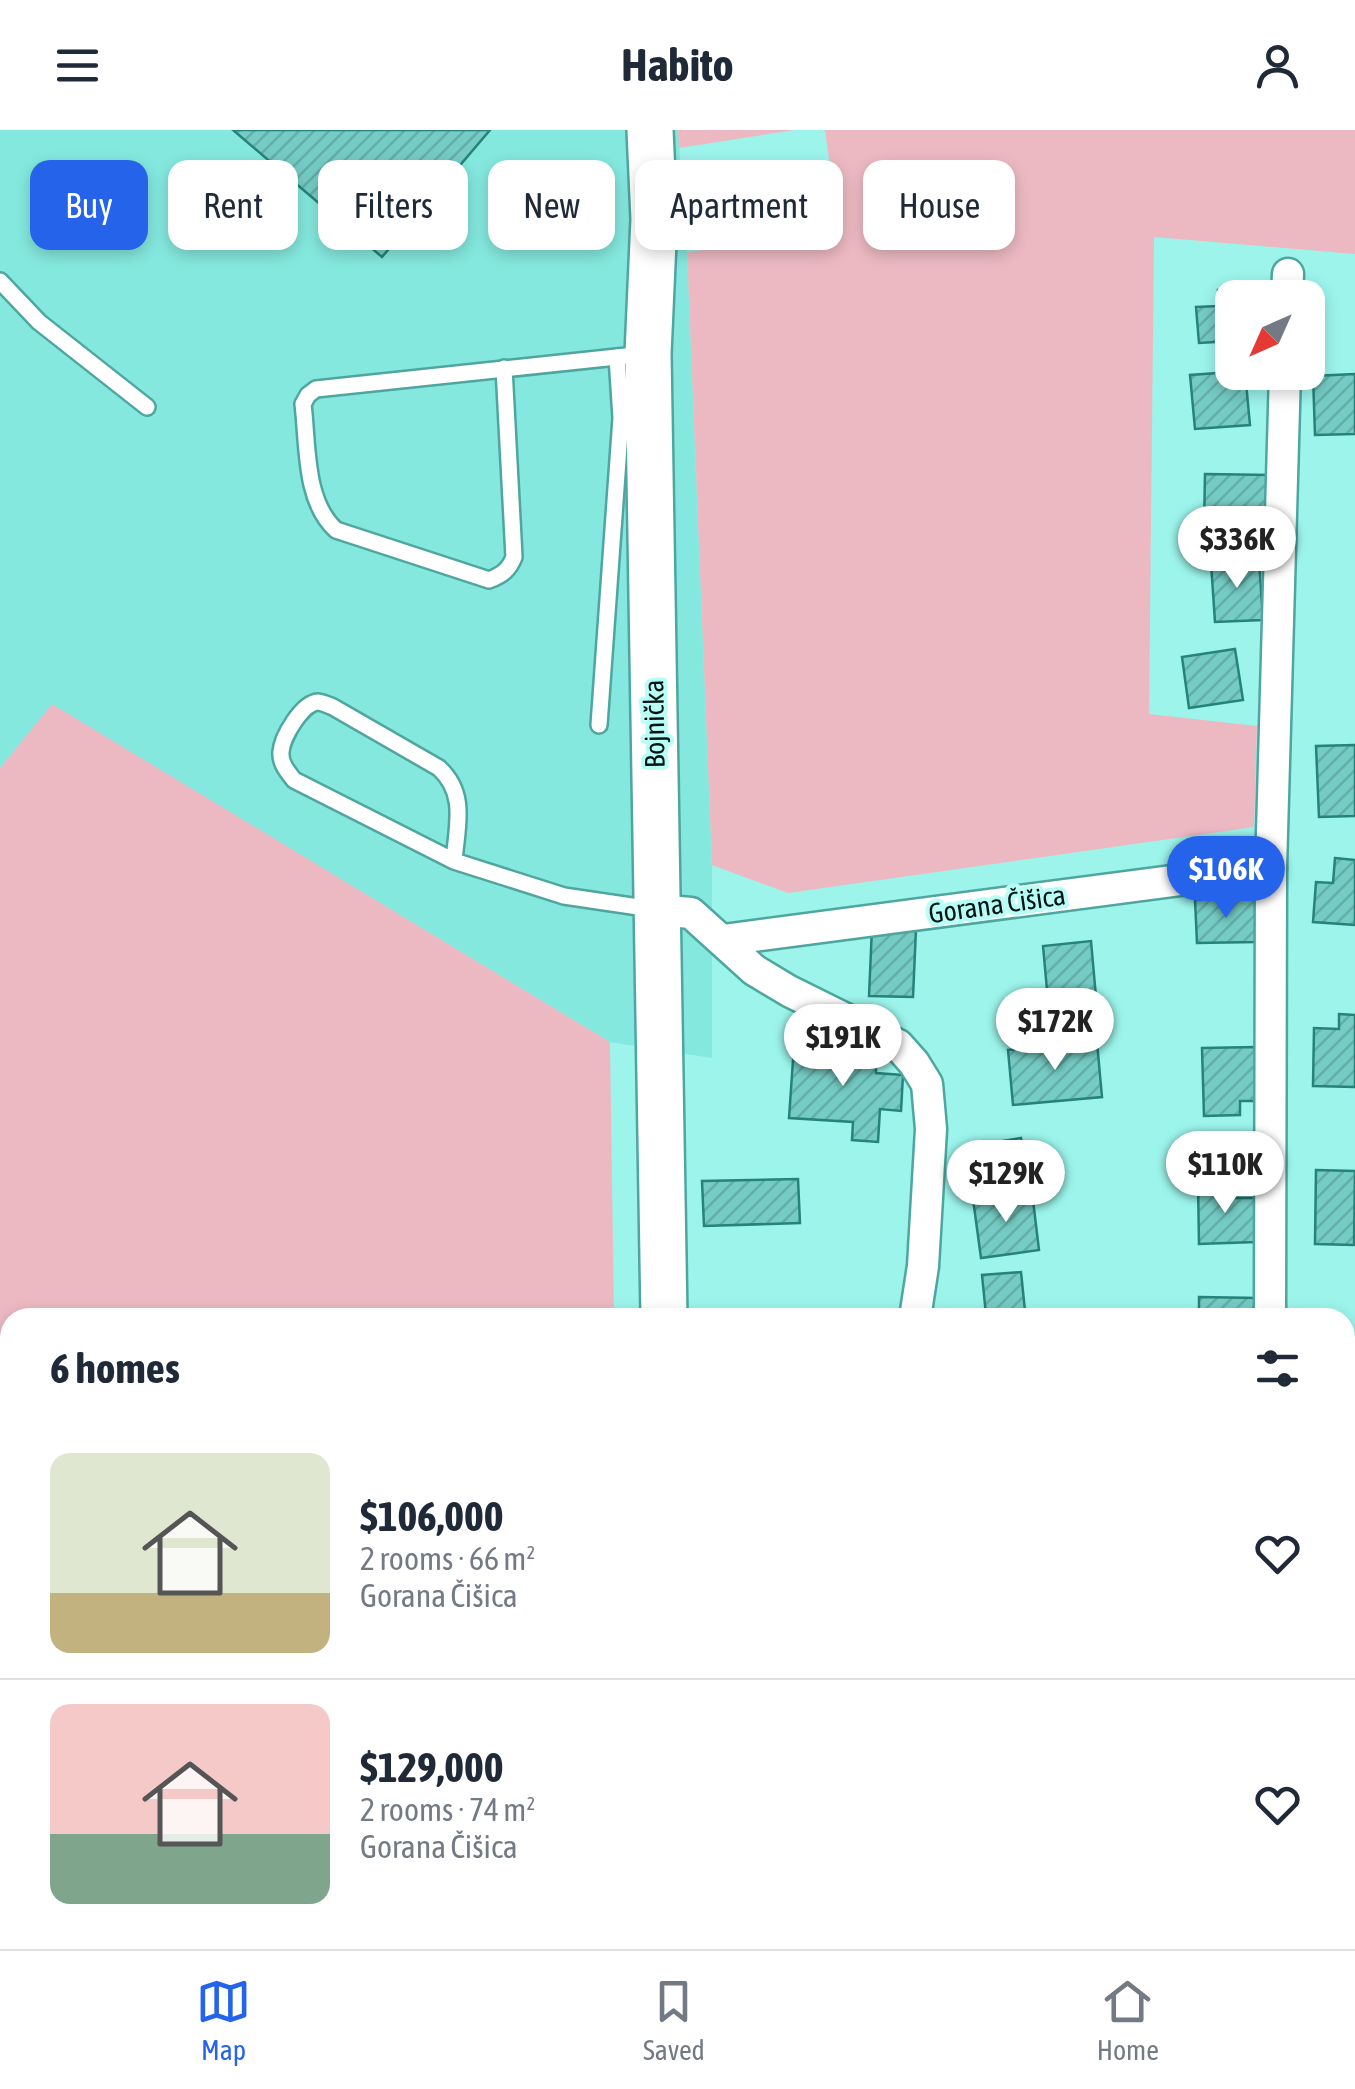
<!DOCTYPE html>
<meta charset="utf-8">
<style>
:root{--surface:#fff;--page:#f2f2f3;--text:#1f2937;--muted:#747a83;--line:#e0e1e3;--accent:#2563eb}
body{margin:0;font-family:"Asap Condensed",sans-serif;background:var(--page);color:var(--text);height:100vh;display:flex;flex-direction:column;font-size:38px;white-space:nowrap}
*{box-sizing:border-box;margin:0}
p{font-size:32px;color:var(--muted)}
.icon{flex:none;width:55px;height:55px;fill:none;stroke:currentColor;stroke-width:2;stroke-linecap:round;stroke-linejoin:round}
.map{position:relative;flex:1;overflow:hidden}
.side{position:absolute;left:0px;top:1178px;width:1355px;height:642px;display:flex;flex-direction:column;background:var(--surface);border-radius:30px 30px 0 0;box-shadow:0 5px 15px #0003}
.side>*{flex:none}
.hud{position:absolute;left:30px;top:30px;width:1295px;height:90px;display:flex;gap:20px}
.needle{width:65px;rotate:225deg}
.fabs{position:absolute;left:1215px;top:150px;display:grid;gap:20px}
.fabs a{display:grid;place-items:center;width:110px;height:110px;border-radius:20px;background:var(--surface);box-shadow:0 5px 15px #0003;font-size:50px}
.price{position:absolute;translate:-50% -85px;padding:0 22px;border-radius:35px;background:#fff;color:#222;font-size:32px;line-height:65px;filter:drop-shadow(0 2px 5px #0008)}
.price::after{content:'';position:absolute;left:50%;top:60px;width:30px;height:22px;margin-left:-15px;background:inherit;clip-path:polygon(0 0,100% 0,50% 100%)}
.price.current{background:var(--accent);color:#fff}
ul{padding:0;list-style:none}
li{display:flex;align-items:center;gap:30px;height:250px;padding:0 50px}
li+li{border-top:2px solid var(--line)}
li span{display:grid;place-items:center;flex:none;width:280px;height:200px;border-radius:20px;color:#555}
li>.icon{margin-inline-start:auto}
span .icon{width:120px;height:120px;fill:#fffc;stroke-width:1}
li b{font-size:42px}
h2{display:flex;justify-content:space-between;align-items:center;height:120px;padding:0 50px;font-size:42px}
.pill{padding:0 35px;border-radius:20px;background:var(--surface);box-shadow:0 5px 15px #0003;font-size:35px;line-height:90px}
.pill.current{background:var(--accent);color:#fff}
header{display:flex;justify-content:space-between;align-items:center;height:130px;padding:0 50px;background:var(--surface);font-size:45px;font-weight:700}
.dock{display:flex;justify-content:space-around;align-items:center;height:140px;border-top:2px solid var(--line);background:var(--surface);font-size:28px;color:var(--muted)}
.dock a{display:grid;justify-items:center;gap:5px}
.dock .current{color:var(--accent)}
.map>svg:first-child{display:block}
.built{fill:#84e8de}
.green{fill:#ecb9c2}
.building{fill:url(#building-hatch);stroke:#25837c;stroke-width:2.5}
.lines{fill:none;stroke-linecap:round;stroke-linejoin:round}
.service-casing{stroke:#4ea69f;stroke-width:20}
.minor-casing{stroke:#4ea69f;stroke-width:35}
.secondary-casing{stroke:#4ea69f;stroke-width:50}
.service{stroke:#fff;stroke-width:15}
.minor{stroke:#fff;stroke-width:30}
.secondary{stroke:#fff;stroke-width:45}
.labels{text-anchor:middle;stroke-width:8;stroke-linejoin:round;paint-order:stroke}
.street-label{font-size:28px;fill:#001513;stroke:#b9fef6}
</style>
<header><svg class="icon" aria-label="menu" viewBox="0 0 24 24"><path d="M4 6h16M4 12h16M4 18h16"/></svg>Habito<svg class="icon" aria-label="person" viewBox="0 0 24 24"><circle cx="12" cy="8" r="4"/><path d="M4 21q1-7 8-7t8 7"/></svg></header>
<div class="map">
<svg width="1355" height="1819" viewBox="0 0 1355 1819">
<defs>
<pattern id="building-hatch" width="6" height="6" patternUnits="userSpaceOnUse" patternTransform="scale(2.5)"><rect width="6" height="6" fill="#75ccc4"/><path d="M-1 1l2-2M0 6l6-6M5 7l2-2" fill="none" stroke="#63aea8"/></pattern>
</defs>
<rect width="100%" height="100%" fill="#9cf4eb"/>
<path class="built" d="M0,0H678L687,122L712,735V928L610,912L52,575L0,638Z"/>
<g class="green">
<path d="M678,0H795L679,18Z"/>
<path d="M825,0H1355V124L1154,107L1149,584L1257,596L1254,697L788,763L712,735L687,122L839,103Z"/>
<path d="M52,574L610,912L614,1187L10,1188V1810H624V1819H0V638Z"/>
</g>
<g class="building">
<path d="M233,0H490L382,127Z"/>
<path d="M803,40L804,86H761L759,42Z"/>
<path d="M1247,158V168H1232V211L1199,213L1196,177L1219,176L1218,160Z"/>
<path d="M1232,242H1245L1250,295L1195,299L1190,245Z"/>
<path d="M1355,244V304L1315,305L1313,246Z"/>
<path d="M1205,344L1271,345V398L1204,397Z"/>
<path d="M1259,430L1263,490L1215,492L1211,433Z"/>
<path d="M1235,519L1243,570L1189,578L1182,527Z"/>
<path d="M1355,615V686L1319,687L1316,616Z"/>
<path d="M1335,728L1355,730V795L1313,792L1316,752L1333,753Z"/>
<path d="M1255,768L1256,812L1197,813L1195,770Z"/>
<path d="M872,797L916,799L913,867L869,866Z"/>
<path d="M1091,811L1096,867L1048,871L1043,816Z"/>
<path d="M1339,884L1355,885V957L1313,956L1314,898L1339,899Z"/>
<path d="M1097,912L1102,967L1013,975L1008,920Z"/>
<path d="M794,916L876,922V943L903,945L901,981L880,979L878,1012L852,1010L853,992L789,988Z"/>
<path d="M1256,917L1257,971H1240V985L1204,986L1202,918Z"/>
<path d="M1021,1008L1028,1049L979,1057L972,1016Z"/>
<path d="M1316,1040L1355,1041L1354,1115L1315,1114Z"/>
<path d="M798,1049L800,1093L704,1096L702,1051Z"/>
<path d="M1231,1053V1068H1254L1255,1112L1199,1114L1198,1054Z"/>
<path d="M1032,1062L1039,1120L981,1128L973,1069Z"/>
<path d="M1021,1142L1025,1181L986,1185L982,1145Z"/>
<path d="M1199,1167L1259,1168V1188H1199Z"/>
<path d="M1345,1452L1355,1453V1493L1345,1492Z"/>
<path d="M1067,1810L1064,1819L1020,1811V1810Z"/>
<path d="M1194,1810H1246L1243,1819H1191Z"/>
</g>
<g class="lines">
<defs>
<g id="service">
<path d="M0,151L39,192L147,277"/>
<path d="M504,238L514,427C509,440 502,445 489,450L336,400C304,371 308,315 303,274L308,265L316,259L645,224"/>
<path d="M599,595L621,288L617,227"/>
<path d="M454,731C457,695 467,664 439,638L333,577C331,576 321,572 318,572C302,573 282,607 281,622C280,633 287,641 294,650L454,731L564,766L652,779"/>
</g>
<g id="minor">
<path d="M1287,168L1288,144"/>
<path d="M656,780L691,783L754,840L789,861L898,915L914,933L927,954L931,999L923,1136L915,1188"/>
<path d="M723,810L1271,738"/>
<path d="M1270,1188L1271,738L1285,242"/>
<path d="M1345,1522L1355,1523"/>
</g>
<g id="secondary">
<path d="M650,0L654,89L648,224L664,1188"/>
<path d="M666,1819V1810"/>
</g>
</defs>
<use href="#service" class="service-casing"/>
<use href="#minor" class="minor-casing"/>
<use href="#secondary" class="secondary-casing"/>
<use href="#service" class="service"/>
<use href="#minor" class="minor"/>
<use href="#secondary" class="secondary"/>
</g>
<g class="labels">
<g class="street-label">
<text transform="translate(654 594) rotate(-91)" y="10">Bojnička</text>
<text transform="translate(997 774) rotate(-8)" y="10">Gorana Čišica</text>
</g>
</g>
</svg>
<div class="fabs">
<a><svg class="needle" viewBox="-14 -14 28 28"><path d="M0-13l5 13h-10z" fill="#e53935"/><path d="M0 13l5-13h-10z" fill="#747a83"/></svg></a>
</div>
<b class="price" style="left:1237px;top:461px">$336K</b>
<b class="price current" style="left:1226px;top:791px">$106K</b>
<b class="price" style="left:1055px;top:943px">$172K</b>
<b class="price" style="left:843px;top:959px">$191K</b>
<b class="price" style="left:1225px;top:1086px">$110K</b>
<b class="price" style="left:1006px;top:1095px">$129K</b>
<div class="hud">
<a class="pill current">Buy</a>
<a class="pill">Rent</a>
<a class="pill">Filters</a>
<a class="pill">New</a>
<a class="pill">Apartment</a>
<a class="pill">House</a>
</div>
<section class="side">
<h2>6 homes<svg class="icon" aria-label="filters" viewBox="0 0 24 24"><path d="M4 7h16M4 17h16"/><circle cx="9" cy="7" r="2"/><circle cx="15" cy="17" r="2"/></svg></h2>
<ul>
<li><span style="background:linear-gradient(#dfe7d0 70%,#c2b280 0)"><svg class="icon" aria-label="home" viewBox="0 0 24 24"><path d="M3 11l9-7 9 7M6 9v11h12V9"/></svg></span><div><b>$106,000</b><p>2 rooms · 66 m²</p><p>Gorana Čišica</p></div><svg class="icon" aria-label="heart" viewBox="0 0 24 24"><path d="M12 20l-8-8c-3-5 5-10 8-4 3-6 11-1 8 4z"/></svg></li>
<li><span style="background:linear-gradient(#f6c9c9 65%,#7fa58c 0)"><svg class="icon" aria-label="home" viewBox="0 0 24 24"><path d="M3 11l9-7 9 7M6 9v11h12V9"/></svg></span><div><b>$129,000</b><p>2 rooms · 74 m²</p><p>Gorana Čišica</p></div><svg class="icon" aria-label="heart" viewBox="0 0 24 24"><path d="M12 20l-8-8c-3-5 5-10 8-4 3-6 11-1 8 4z"/></svg></li>
</ul>
</section>
</div>
<nav class="dock">
<a class="current"><svg class="icon" aria-label="map" viewBox="0 0 24 24"><path d="M3 6l6-2 6 2 6-2v14l-6 2-6-2-6 2zM9 4v14M15 6v14"/></svg>Map</a>
<a><svg class="icon" aria-label="saved" viewBox="0 0 24 24"><path d="M7 4h10v16l-5-4-5 4z"/></svg>Saved</a>
<a><svg class="icon" aria-label="home" viewBox="0 0 24 24"><path d="M3 11l9-7 9 7M6 9v11h12V9"/></svg>Home</a>
</nav>
